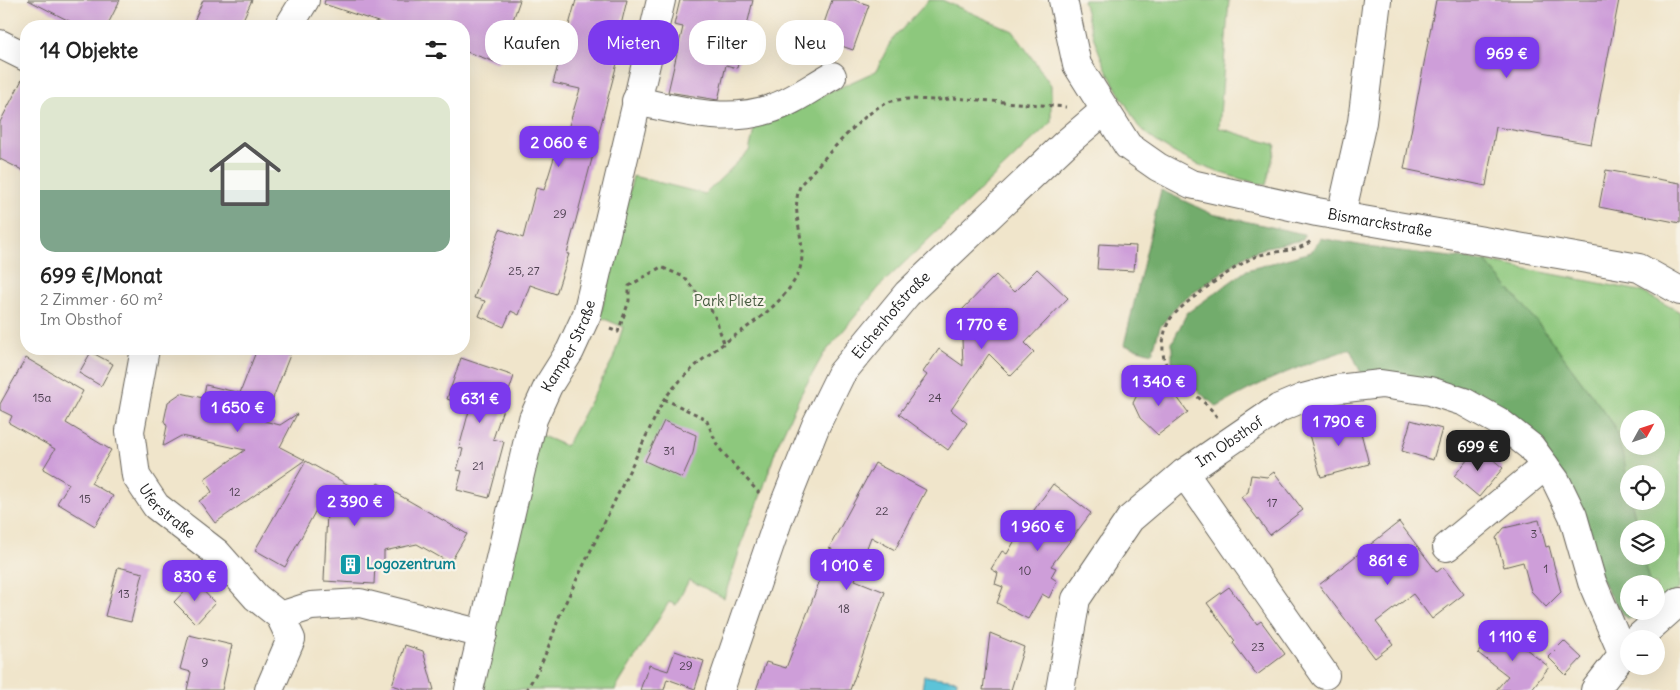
<!DOCTYPE html>
<html lang="de">
<meta charset="utf-8">
<style>
:root{--surface:#fff;--page:#f6f6f6;--text:#222;--muted:#767676;--line:#e0e0e0;--accent:#7c3aed}
body{margin:0;font-family:Delius,sans-serif;background:var(--page);color:var(--text);height:100vh;display:flex;flex-direction:column;font-size:19px;white-space:nowrap}
*{box-sizing:border-box;margin:0}
p{font-size:16px;color:var(--muted)}
.icon{flex:none;width:28px;height:28px;fill:none;stroke:currentColor;stroke-width:2;stroke-linecap:round;stroke-linejoin:round}
.map{position:relative;flex:1;overflow:hidden}
.panel{position:absolute;left:20px;top:20px;width:450px;height:335px;display:flex;flex-direction:column;background:var(--surface);border-radius:20px;box-shadow:0 5px 20px #0002}
.panel>*{flex:none}
.top-card{position:absolute;left:485px;top:20px;width:475px;height:45px;display:flex;gap:10px}
.needle{width:32px;rotate:50deg}
.buttons{position:absolute;left:1620px;top:410px;display:grid;gap:10px}
.buttons a{display:grid;place-items:center;width:45px;height:45px;border-radius:50%;background:var(--surface);box-shadow:0 5px 20px #0002;font-size:25px}
.price{position:absolute;translate:-50% -42px;padding:0 11px;border-radius:10px;background:var(--accent);color:#fff;font-size:16px;line-height:32px;filter:drop-shadow(0 1px 2px #0008)}
.price::after{content:'';position:absolute;left:50%;top:30px;width:15px;height:11px;margin-left:-8px;background:inherit;clip-path:polygon(0 0,100% 0,50% 100%)}
.price.selected{background:#222;color:#fff}
ul{padding:0;list-style:none}
li{display:grid;align-content:center;gap:10px;height:265px;padding:0 20px}
li+li{border-top:1px solid var(--line)}
li span{display:grid;place-items:center;height:155px;border-radius:15px;color:#555}
li>.icon{margin-inline-start:auto}
span .icon{width:90px;height:90px;fill:#fffc;stroke-width:1}
li b{font-size:21px}
h2{display:flex;justify-content:space-between;align-items:center;height:60px;padding:0 20px;font-size:21px}
.pill{padding:0 18px;border-radius:20px;background:var(--surface);box-shadow:0 5px 20px #0002;font-size:18px;line-height:45px}
.pill.selected{background:var(--accent);color:#fff}
.map>svg:first-child{display:block}
.green{fill:#8dc87d;stroke:#54724c;fill-rule:evenodd}
.forest{fill:#72ac6c;stroke:#476444}
.water{fill:#5bc3d8;stroke:#3c707a}
.building{fill:#ce9ed9}
.lines{fill:none;stroke-linecap:round;stroke-linejoin:round}
.minor-casing{stroke:#666259;stroke-width:30}
.path{stroke:#666259;stroke-width:3;stroke-dasharray:4 4;stroke-linecap:butt}
.minor{stroke:#fff;stroke-width:28}
.labels{text-anchor:middle;stroke-width:4.5;stroke-linejoin:round;paint-order:stroke}
.number-label{font-size:12px;fill:#483c4b}
.street-label{font-size:15px;fill:#1c1c1c;stroke:#f7f3e8}
.park-label{font-size:15px;fill:#44583e;stroke:#f7f3e8}
.culture-label{font-size:15px;font-weight:bold;fill:#0d838f;stroke:#f7f3e8;text-anchor:start}
</style>
<div class="map">
<svg width="1680" height="690" viewBox="0 0 1680 690">
<rect width="100%" height="100%" fill="#f7f3e8"/>
<filter id="ink" filterUnits="userSpaceOnUse"><feTurbulence type="fractalNoise" baseFrequency=".02" numOctaves="2"/><feDisplacementMap in="SourceGraphic" scale="10" xChannelSelector="R" yChannelSelector="G"/><feConvolveMatrix kernelMatrix="1 2 1 2 8 2 1 2 1" color-interpolation-filters="sRGB"/></filter>
<filter id="wash" filterUnits="userSpaceOnUse"><feTurbulence type="fractalNoise" baseFrequency=".0096" numOctaves="4" result="noise"/><feDisplacementMap in="SourceGraphic" scale="20" xChannelSelector="R" yChannelSelector="G"/><feGaussianBlur stdDeviation="1.12" result="paint"/><feColorMatrix in="noise" values="0 0 0 0 0 0 0 0 0 0 0 0 0 0 0 0 0 1.4 0 .05"/><feComposite in="paint" operator="in"/></filter>
<g filter="url(#wash)">
<rect width="100%" height="100%" fill="#f0e5cb"/>
<g class="green">
<path d="M929,0H942L1013,31L1051,85V122L882,284L823,355L801,394L777,446L762,492L747,528L724,598L689,580L676,605L669,602L615,690H478L540,435L566,446L613,359L623,327L600,317L633,176L705,194L749,151L755,126L876,71L891,41Z"/>
<path d="M1083,0H1229L1219,128L1276,145L1266,185C1224,176 1175,160 1142,130C1136,125 1132,115 1128,108C1105,72 1093,41 1083,0Z"/>
<path d="M1485,261L1640,291L1680,312V588L1660,604L1656,596V584H1650L1648,580L1642,556H1656V529H1638L1631,501H1656V474H1629V488L1614,425L1542,328ZM1629,419H1656V446H1629Z"/>
</g>
<g class="forest">
<path d="M1161,190L1212,214L1304,234L1303,240L1266,247L1245,256L1180,302L1160,327L1152,353L1124,345Z"/>
<path d="M1320,238L1375,248L1485,261L1542,328L1614,425L1625,464L1629,501H1631L1638,529H1629V556H1642L1650,584H1629V611H1651L1640,619L1626,618L1608,593L1536,439L1361,373L1350,349C1302,365 1261,381 1217,407L1189,384L1172,363V343L1187,313L1247,270L1311,252Z"/>
</g>
<path class="water" d="M924,676L957,680L956,690H922Z"/>
<g id="blocks">
<g class="building">
<path d="M28,0H120L107,26H79Z"/>
<path d="M203,0H252L240,26H205L194,21Z"/>
<path d="M325,0H520L498,63L464,51V26H390L324,4Z"/>
<path d="M576,0H627L615,50L620,52L567,254H569L556,294L530,285L519,315L511,311L504,327L479,316L485,301L474,298L500,229L523,238L536,188L544,190L554,158L559,159L580,89L553,83Z"/>
<path d="M680,0H753L737,68L726,65L718,100L668,92L683,27L674,25Z"/>
<path d="M832,0H854L869,5L853,50L819,38Z"/>
<path d="M1436,0H1619L1591,144L1496,127L1486,186L1404,169Z"/>
<path d="M26,72V172L0,159V122Z"/>
<path d="M1606,170L1680,183V223L1599,207Z"/>
<path d="M1099,244L1136,246L1134,271L1097,269Z"/>
<path d="M1037,269L1068,298L1025,343L1034,352L1011,376L989,354L951,410L967,423L948,450L899,414L927,375L923,372L939,349L963,366L961,311L996,275L1014,292Z"/>
<path d="M257,349H275L290,355L264,421L280,425L297,414L280,447L305,460L215,523L199,501L212,492L204,479L245,450L181,436L163,446L167,426L164,421L168,402L181,393L203,398L206,385L240,393Z"/>
<path d="M91,352L113,364L101,386L79,373Z"/>
<path d="M26,358L83,391L66,423L111,450L91,483L113,496L95,526L57,503L69,484L43,469L55,449L9,423L12,416L0,410V404Z"/>
<path d="M461,358L514,376L493,439L504,442L489,498L457,490L462,471L457,470L463,449L459,448L470,407L447,399Z"/>
<path d="M1161,381L1172,395L1174,393L1188,412L1158,435L1140,418L1133,403L1140,389Z"/>
<path d="M1357,417L1369,464L1321,477L1308,431Z"/>
<path d="M1411,420L1442,429L1433,460L1402,451Z"/>
<path d="M664,421L696,435L693,453L682,478L645,461Z"/>
<path d="M1478,447L1503,468L1479,497L1454,476Z"/>
<path d="M306,461L370,497L378,483L467,534L450,563L417,544L384,551V564H375L374,584L324,581L328,488L285,567L255,550Z"/>
<path d="M875,463L926,490L895,550L871,537L855,580L885,592L850,690H756L766,662L786,668L832,549L829,548Z"/>
<path d="M1274,472L1303,510L1270,535L1241,497L1248,492L1251,475L1267,477Z"/>
<path d="M1053,484L1091,513L1051,566L1056,568L1051,577L1057,581L1049,598L1042,594L1028,619L997,603L1003,587L995,584L998,573L991,569L1002,551L1007,554L1026,521Z"/>
<path d="M1539,520L1546,547L1549,546L1561,592L1546,607L1531,591L1523,562L1504,567L1496,538L1504,528Z"/>
<path d="M1399,522L1437,572L1443,567L1464,594L1432,619L1413,594L1376,622L1393,644L1375,658L1319,585Z"/>
<path d="M118,567L143,573L131,622L105,616Z"/>
<path d="M194,581L215,603L196,624L174,602Z"/>
<path d="M1229,587L1257,624L1261,621L1285,654L1257,675L1233,643L1235,641L1207,603Z"/>
<path d="M1498,627L1549,667L1531,690H1496L1508,676L1478,653Z"/>
<path d="M990,633L1024,647L1011,690H983Z"/>
<path d="M189,635L232,645L222,690H187L191,672L180,669Z"/>
<path d="M1564,641L1582,658L1566,675L1548,657Z"/>
<path d="M405,645L423,651L434,690H408L392,685Z"/>
<path d="M675,651L704,661L695,689L667,679L664,690H640L649,665L668,671Z"/>
</g>
</g>
</g>
<g filter="url(#ink)">
<use href="#blocks" fill-opacity="0" stroke="#666259" stroke-width="1"/>
<g class="lines">
<defs>
<g id="minor">
<path id="s1" d="M1063,0L1077,65L1128,146L1158,167L1191,184L1317,212L1639,268L1680,291"/>
<path d="M289,26L305,0"/>
<path d="M0,44L26,57"/>
<path d="M636,101C681,110 725,124 770,109C791,103 812,87 832,76"/>
<path d="M1341,215L1362,122L1377,0"/>
<path id="s2" d="M145,349L130,431L136,476L156,506L217,553L256,597L280,616L291,639L269,690"/>
<path d="M1184,473L1325,675"/>
<path d="M1447,547L1545,466"/>
<path d="M280,616L311,606L360,603L483,634"/>
<path d="M1637,639L1680,601"/>
<path id="s3" d="M469,690L533,419L548,386L570,351L587,314L661,0"/>
<path id="s4" d="M720,690L780,515L816,425L841,374L907,294L1065,144L1105,110"/>
<path id="s5" d="M1060,690L1076,599L1130,519L1184,473L1279,408L1303,398L1337,389L1381,384L1430,391L1464,402L1498,421L1531,447L1556,481L1573,516L1592,582L1622,652"/>
<path d="M1595,690L1629,646"/>
</g>
</defs>
<use href="#minor" class="minor-casing"/>
<g class="path">
<path d="M610,329L618,332L629,301V286L661,267L684,277L714,314L724,343"/>
<path d="M664,399L706,419L718,447L759,493"/>
<path d="M1217,417C1202,395 1176,386 1165,362C1161,352 1163,331 1169,321C1176,307 1240,262 1257,256C1277,249 1298,254 1313,239"/>
<path d="M526,690C543,664 550,644 560,614L664,399C677,383 691,369 707,356C738,331 777,313 797,276C812,246 787,215 801,184C822,162 866,107 892,101C912,96 934,103 954,98L1066,107"/>
</g>
<use href="#minor" class="minor"/>
</g>
</g>
<defs>
<symbol id="building-square" viewBox="-11 -11 22 22"><rect x="-9" y="-9" width="18" height="18" rx="4" fill="#0f9aa8" stroke="#f7f3e8"/><path d="M-4-6H4V6H1V3H-1V6H-4ZM-2.5-4.3h1.7v1.8h-1.7ZM.8-4.3h1.7v1.8H.8ZM-2.5-1h1.7V.8h-1.7ZM.8-1h1.7V.8H.8Z" fill="#fff"/></symbol>
</defs>
<g fill-rule="evenodd">
<use href="#building-square" x="338" y="552" width="25" height="25"/>
</g>
<g class="labels">
<g class="number-label">
<text x="560" y="218">29</text>
<text x="524" y="275">25, 27</text>
<text x="42" y="402">15a</text>
<text x="935" y="402">24</text>
<text x="669" y="455">31</text>
<text x="478" y="470">21</text>
<text x="235" y="496">12</text>
<text x="85" y="503">15</text>
<text x="1272" y="507">17</text>
<text x="882" y="515">22</text>
<text x="1534" y="538">3</text>
<text x="1546" y="573">1</text>
<text x="1025" y="575">10</text>
<text x="124" y="598">13</text>
<text x="844" y="613">18</text>
<text x="1258" y="651">23</text>
<text x="205" y="667">9</text>
<text x="686" y="670">29</text>
</g>
<g class="street-label">
<text dy="5" stroke="none"><textPath href="#s1" startOffset="429">Bismarckstraße</textPath></text>
<text dy="5" stroke="none"><textPath href="#s4" startOffset="416">Eichenhofstraße</textPath></text>
<text dy="5" stroke="none"><textPath href="#s3" startOffset="360">Kamper Straße</textPath></text>
<text dy="5" stroke="none"><textPath href="#s5" startOffset="315">Im Obsthof</textPath></text>
<text dy="5" stroke="none"><textPath href="#s2" startOffset="176">Uferstraße</textPath></text>
</g>
<g class="park-label">
<text x="729" y="306">Park Plietz</text>
</g>
<g class="culture-label">
<text x="366" y="569">Logozentrum</text>
</g>
</g>
</svg>
<div class="buttons">
<a><svg class="needle" viewBox="-14 -14 28 28"><path d="M0-13l5 13h-10z" fill="#e53935"/><path d="M0 13l5-13h-10z" fill="#767676"/></svg></a>
<a><svg class="icon" aria-label="locate" viewBox="0 0 24 24"><circle cx="12" cy="12" r="6"/><path d="M12 2v4M12 18v4M2 12h4M18 12h4"/></svg></a>
<a><svg class="icon" aria-label="layers" viewBox="0 0 24 24"><path d="M12 4l9 5-9 5-9-5zM3 14l9 5 9-5"/></svg></a>
<a>+</a>
<a>−</a>
</div>
<b class="price" style="left:1507px;top:79px">969 €</b>
<b class="price" style="left:559px;top:168px">2 060 €</b>
<b class="price" style="left:982px;top:350px">1 770 €</b>
<b class="price" style="left:1159px;top:407px">1 340 €</b>
<b class="price" style="left:480px;top:424px">631 €</b>
<b class="price" style="left:238px;top:433px">1 650 €</b>
<b class="price" style="left:1339px;top:447px">1 790 €</b>
<b class="price selected" style="left:1478px;top:472px">699 €</b>
<b class="price" style="left:355px;top:527px">2 390 €</b>
<b class="price" style="left:1038px;top:552px">1 960 €</b>
<b class="price" style="left:1388px;top:586px">861 €</b>
<b class="price" style="left:847px;top:591px">1 010 €</b>
<b class="price" style="left:195px;top:602px">830 €</b>
<b class="price" style="left:1513px;top:662px">1 110 €</b>
<div class="top-card">
<a class="pill">Kaufen</a>
<a class="pill selected">Mieten</a>
<a class="pill">Filter</a>
<a class="pill">Neu</a>
</div>
<section class="panel">
<h2>14 Objekte<svg class="icon" aria-label="filters" viewBox="0 0 24 24"><path d="M4 7h16M4 17h16"/><circle cx="9" cy="7" r="2"/><circle cx="15" cy="17" r="2"/></svg></h2>
<ul>
<li><span style="background:linear-gradient(#dfe7d0 60%,#7fa58c 0)"><svg class="icon" aria-label="home" viewBox="0 0 24 24"><path d="M3 11l9-7 9 7M6 9v11h12V9"/></svg></span><div><b>699 €/Monat</b><p>2 Zimmer · 60 m²</p><p>Im Obsthof</p></div></li>
</ul>
</section>
</div>
